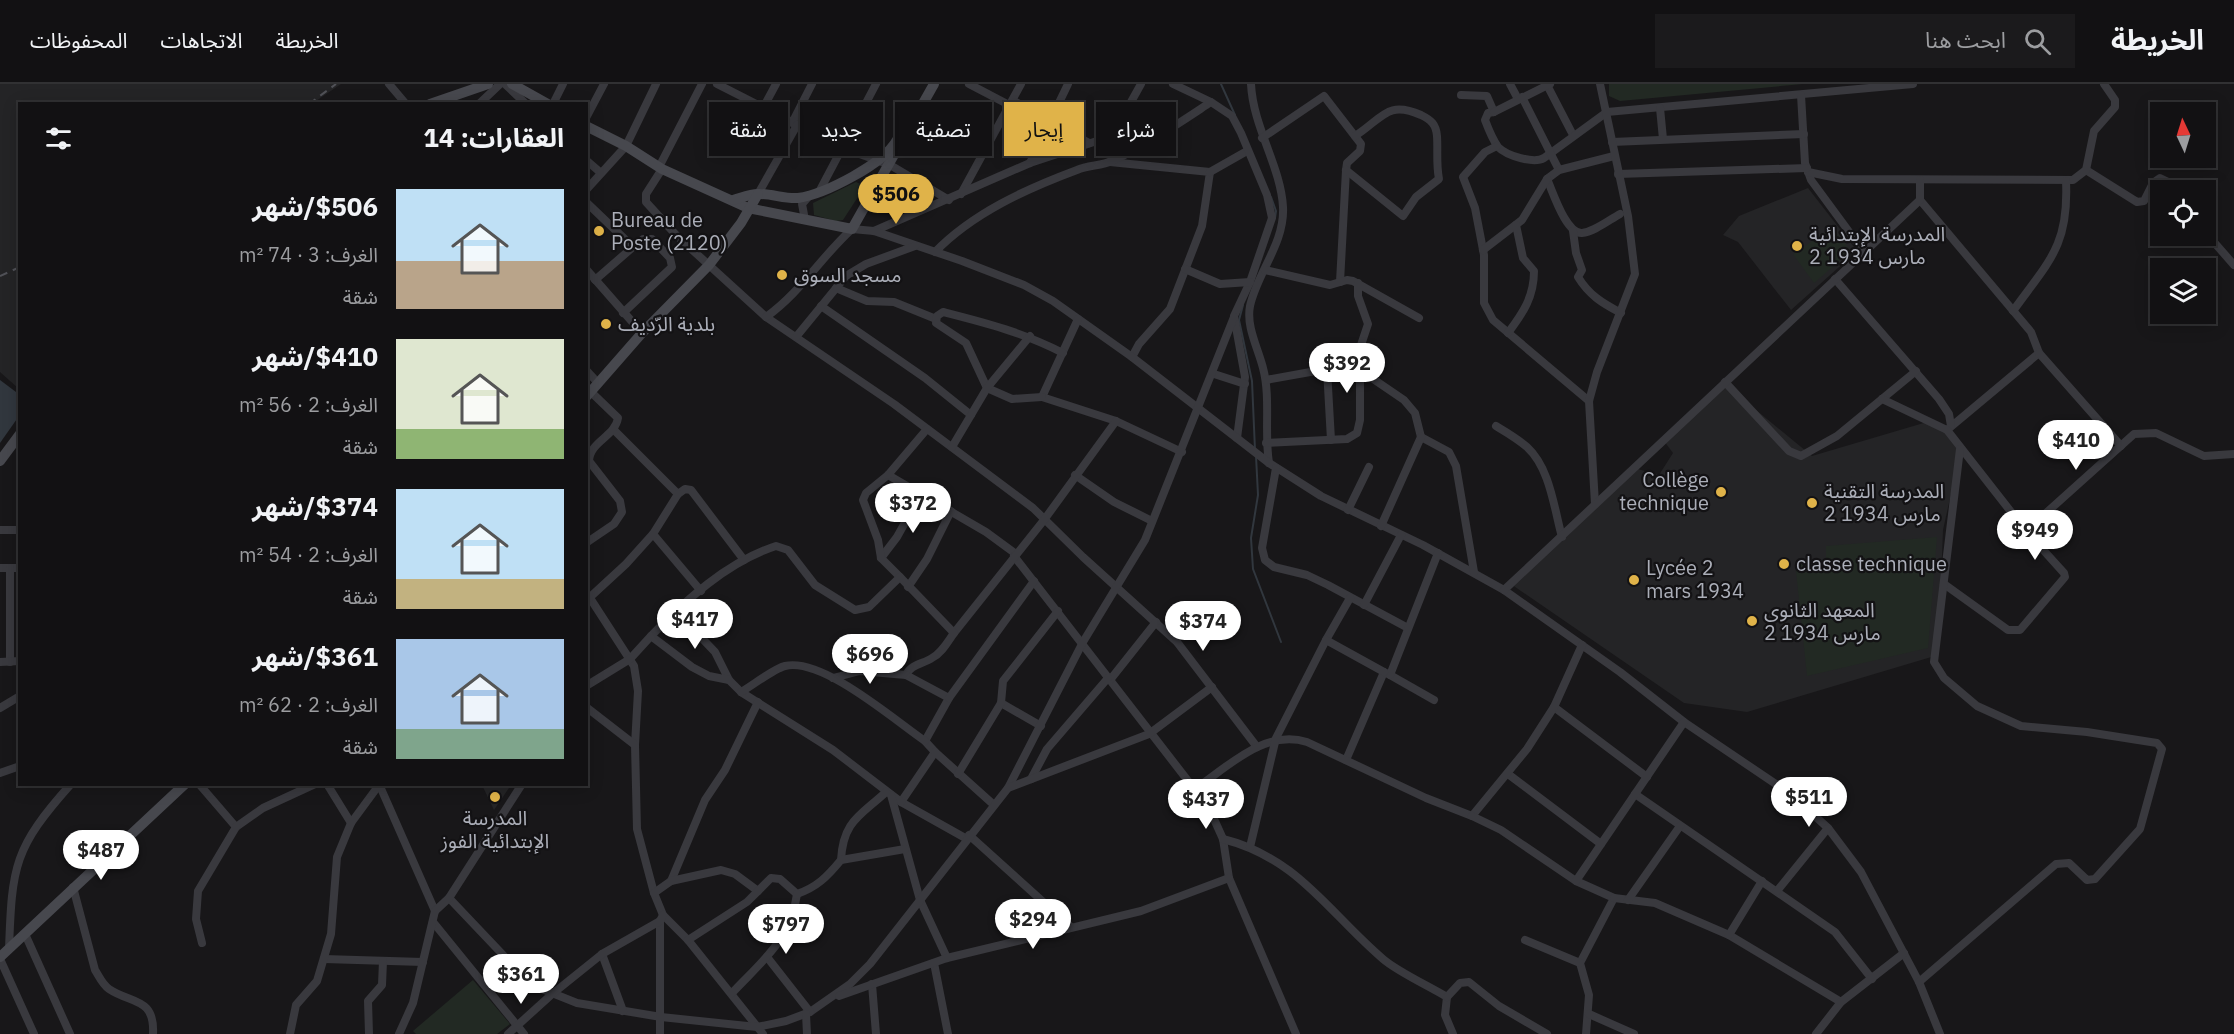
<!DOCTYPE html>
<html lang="ar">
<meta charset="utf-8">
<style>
:root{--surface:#121113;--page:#1b1a1c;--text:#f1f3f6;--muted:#9c9da0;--line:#313133;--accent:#e0b349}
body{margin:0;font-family:"IBM Plex Sans","Noto Sans Arabic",sans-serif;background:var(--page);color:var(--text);direction:rtl;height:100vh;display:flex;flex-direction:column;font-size:22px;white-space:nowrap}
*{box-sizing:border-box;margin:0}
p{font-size:20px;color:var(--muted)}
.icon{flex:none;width:33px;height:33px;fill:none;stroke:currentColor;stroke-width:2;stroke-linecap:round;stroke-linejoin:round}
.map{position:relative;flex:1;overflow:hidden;direction:ltr}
.side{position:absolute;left:18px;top:18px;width:570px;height:684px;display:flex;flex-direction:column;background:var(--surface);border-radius:0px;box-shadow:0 3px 15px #0003,0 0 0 2px var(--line);direction:rtl}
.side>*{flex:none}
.top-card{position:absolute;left:606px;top:18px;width:570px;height:54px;direction:rtl;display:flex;gap:12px}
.needle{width:39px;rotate:356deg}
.fabs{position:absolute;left:2150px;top:18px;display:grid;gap:12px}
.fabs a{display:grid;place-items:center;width:66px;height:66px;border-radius:0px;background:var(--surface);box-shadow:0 3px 15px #0003,0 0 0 2px var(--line);font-size:30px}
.price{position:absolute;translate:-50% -51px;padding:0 14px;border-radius:21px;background:#fff;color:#222;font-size:20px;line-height:39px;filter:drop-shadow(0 2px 3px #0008)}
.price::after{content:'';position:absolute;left:50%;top:36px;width:18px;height:14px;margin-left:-9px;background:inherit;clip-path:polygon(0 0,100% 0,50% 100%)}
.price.on{background:var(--accent);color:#111}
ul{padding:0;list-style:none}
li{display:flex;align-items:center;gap:18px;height:150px;padding:0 24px}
li span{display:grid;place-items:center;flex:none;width:168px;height:120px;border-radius:0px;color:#555}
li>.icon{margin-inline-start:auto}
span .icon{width:72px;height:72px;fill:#fffc;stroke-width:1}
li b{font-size:26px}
h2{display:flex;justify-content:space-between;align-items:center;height:72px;padding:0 24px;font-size:26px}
.pill{padding:0 21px;border-radius:0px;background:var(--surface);box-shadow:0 3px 15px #0003,0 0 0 2px var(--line);font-size:21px;line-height:54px}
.pill.on{background:var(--accent);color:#111}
header{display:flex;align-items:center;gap:36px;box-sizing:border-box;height:84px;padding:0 30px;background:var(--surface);border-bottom:2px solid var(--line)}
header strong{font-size:28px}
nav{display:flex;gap:33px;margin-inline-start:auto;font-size:21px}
.search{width:420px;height:54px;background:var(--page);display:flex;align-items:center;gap:15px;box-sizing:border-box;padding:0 21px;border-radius:0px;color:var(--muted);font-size:22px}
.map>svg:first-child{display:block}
.built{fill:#242426}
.green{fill:#222923}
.water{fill:#31373e}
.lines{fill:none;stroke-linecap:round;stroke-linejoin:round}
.stream{stroke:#31373e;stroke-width:2}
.street{stroke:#39393e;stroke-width:8}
.secondary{stroke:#47484e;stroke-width:10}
.rail{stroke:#505157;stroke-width:2;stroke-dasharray:8 6;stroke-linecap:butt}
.poi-dot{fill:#e0b349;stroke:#131214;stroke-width:2}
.labels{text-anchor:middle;stroke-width:4.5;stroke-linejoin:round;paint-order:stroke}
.poi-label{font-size:20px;fill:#abaeb8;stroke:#131214;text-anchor:start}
</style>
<header>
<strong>الخريطة</strong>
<div class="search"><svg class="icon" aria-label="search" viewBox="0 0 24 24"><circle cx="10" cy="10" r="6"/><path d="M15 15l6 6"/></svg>ابحث هنا</div>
<nav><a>الخريطة</a><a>الاتجاهات</a><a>المحفوظات</a></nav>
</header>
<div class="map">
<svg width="2234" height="950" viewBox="0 0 2234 950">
<rect width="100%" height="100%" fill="#181719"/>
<g class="built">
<path d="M0,0H341L313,19L20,20L19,305L0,288Z"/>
<path d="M1808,104L1857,167L1791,226L1738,158L1723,151L1739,132Z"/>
<path d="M1727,302L1812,372L1927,338L1943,347L1960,369L1943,446L1938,571L1747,628L1684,619L1508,498L1634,384L1659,391L1673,369L1664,357Z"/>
<path d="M482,701H511L494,726Z"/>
</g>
<g class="green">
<path d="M1609,0H1803L1620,17L1609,12Z"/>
<path d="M856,98L865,102L843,136L836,137L814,131L813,119Z"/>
<path d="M1832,144L1851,167L1814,199L1793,170Z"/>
<path d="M1937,453L1928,564L1807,592L1795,478L1826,476V462Z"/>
<path d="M473,896L510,940L497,950H416L413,947Z"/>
</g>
<path class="water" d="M0,296L20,311L19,332L0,359Z"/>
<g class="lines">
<g class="stream">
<path d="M1221,0L1235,31"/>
<path d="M1271,113L1276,127L1275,134"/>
<path d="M1243,221L1239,236L1252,297L1255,366"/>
<path d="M1256,372L1258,411L1251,454L1253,485L1281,558"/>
</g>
<g class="street">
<path d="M389,0L406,20"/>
<path d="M505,0L526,20"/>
<path d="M717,0L843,64L890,81L949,116"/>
<path d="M969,0L1011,22"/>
<path d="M1173,0L1211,18"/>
<path d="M1251,0C1253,43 1281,83 1283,123C1285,159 1257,189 1250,222C1246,243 1258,264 1263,284C1271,314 1264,348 1269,379"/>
<path d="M1510,0L1518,15"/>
<path d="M1547,1L1573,51"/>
<path d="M1461,11L1487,12L1494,28L1488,29L1485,36C1488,44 1493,56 1498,63C1507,72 1534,80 1544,74L1607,28L1913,0"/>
<path d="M1801,11L1805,79L1811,96L1864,168"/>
<path d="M1522,13L1559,86"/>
<path d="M1014,17L1089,59"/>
<path d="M479,20L500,0"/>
<path d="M553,20L563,0"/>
<path d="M763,24L776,0"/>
<path d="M1660,24L1663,55"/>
<path d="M1494,28L1550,0"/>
<path d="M586,34L604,0"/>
<path d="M792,39L812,0"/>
<path d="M1262,54L1324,12L1361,60L1360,67L1347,79L1346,86L1340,198"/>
<path d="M1612,58L1804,50"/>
<path d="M1497,62L1485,68L1463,93L1475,124L1484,171V219L1493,236L1589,317"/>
<path d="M1614,72L1559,86L1547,95C1553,108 1566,150 1582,149C1594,148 1609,136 1620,130"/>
<path d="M586,76L601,89"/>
<path d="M1110,78L1210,88L1202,142L1170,225L1139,260L1132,273"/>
<path d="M1030,79L1068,0"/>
<path d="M659,83L702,0"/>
<path d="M662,85L646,110V118L677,152L766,233L894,320L1033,424L1083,473L1177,558L1257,663"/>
<path d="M1346,86L1403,132L1416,113L1439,95C1436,80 1438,67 1437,52C1436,40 1431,36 1421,31C1387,16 1383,34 1355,52"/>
<path d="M2086,86L2137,118L2144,117L2153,99L2160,94L2185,106"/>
<path d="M1210,88L1247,67"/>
<path d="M1808,88L1842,95L2073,96L2086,86L2094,47L2115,23V16L2104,0"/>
<path d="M1618,90L1807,84"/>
<path d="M586,106L626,62L656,0"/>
<path d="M820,106L876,0"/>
<path d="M758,110L797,41"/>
<path d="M961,110L1021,0"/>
<path d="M1920,116L2031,248L2039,269L1947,346"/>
<path d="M586,118L633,163L595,196"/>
<path d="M805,136L802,120L809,112"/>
<path d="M874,147L1030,79L1112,52L1141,0"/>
<path d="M1573,147L1576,169L1582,186L1578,193C1589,211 1602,219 1621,229"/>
<path d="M2205,148L2234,181"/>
<path d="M1483,166L1522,136L1547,95"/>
<path d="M935,168C973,129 1026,105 1077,86C1088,81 1101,82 1112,77C1147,61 1179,39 1211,18L1232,32L1241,49L1267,111L1272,134L1250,198L1234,232L1245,293L1237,354"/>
<path d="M586,185L642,249"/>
<path d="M1185,185L1220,200L1250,198"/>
<path d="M1265,186L1330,201L1347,196L1353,197L1419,234"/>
<path d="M1835,195L1939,315L1949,330L1951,342"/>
<path d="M836,204L867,217L894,218L936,235"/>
<path d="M821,222L925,294L971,331"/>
<path d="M2013,227C2049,177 2069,162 2066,97"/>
<path d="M623,229L672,183L670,174L652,155H643L633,163"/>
<path d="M766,233C801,208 821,173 852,145L874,147L962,177L1024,201L1053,217L1132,273L1269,379L1321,412L1423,461L1504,506L1620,588L1684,638L1792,711L1828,744L1861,788L1919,898L1940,950"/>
<path d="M1078,235L1042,313L1116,337L1182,368"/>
<path d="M1508,249C1523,229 1534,213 1534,187L1523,174L1516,141"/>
<path d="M796,253L846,192L866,180L915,162"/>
<path d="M2039,269L2121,362"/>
<path d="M1327,285L1331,356"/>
<path d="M586,286L598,299"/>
<path d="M1214,290L1245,300"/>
<path d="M1266,296L1327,285L1360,286L1404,316L1415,329L1421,353L1449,368L1456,382L1474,488"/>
<path d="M1725,298L1789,367L1801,372L1837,352L1916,287"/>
<path d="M1042,313L1012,315L987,304L966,259L936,239L937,232L943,228C986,239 1022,248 1063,269"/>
<path d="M1882,315L1947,346L2026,447L2134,350L2156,349L2204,372L2234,370"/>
<path d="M1496,342C1506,348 1518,355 1527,363C1550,384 1554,424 1562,453"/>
<path d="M614,346L678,410L685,405L691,406L744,476"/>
<path d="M1266,359L1347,355L1357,349L1360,336V264L1368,240L1358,212V199"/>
<path d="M952,363L987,304L1030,252"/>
<path d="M1276,384L1262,464L1265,476L1274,483L1307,491L1328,501L1408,544"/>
<path d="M888,391L986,448L1016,470"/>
<path d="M1075,391L1114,418L1152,437"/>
<path d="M1595,420L1589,317L1597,288L1635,190L1628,132L1600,0"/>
<path d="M1348,426L1369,383"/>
<path d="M1381,442L1421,353"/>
<path d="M0,446H20"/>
<path d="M653,450L701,507"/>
<path d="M586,459L614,440L622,428L620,417L589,377C590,357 615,353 618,334L591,308"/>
<path d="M1014,472L1209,724L1223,755L1229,794L1296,950"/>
<path d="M881,474L897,453L921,410"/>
<path d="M0,484H20"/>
<path d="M10,484V578"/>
<path d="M900,493L881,474L878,456L863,416L866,409L888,391L927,345"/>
<path d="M1944,500L2008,546H2020L2065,493L2064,489L2026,447"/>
<path d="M908,503L927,475L951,427"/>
<path d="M1504,506L1920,116V96"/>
<path d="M590,514L634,582L638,607L635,661"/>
<path d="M588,515L626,480L653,450L678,410"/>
<path d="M1364,521L1401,451"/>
<path d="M676,527L715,568L729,596"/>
<path d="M954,549L1044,436L1116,337"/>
<path d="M651,552C686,516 727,478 776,462L788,466L815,501L855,526L869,523L900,493L954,549C948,557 942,569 932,574C923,580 911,580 906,591L949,614L925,657L935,668L901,718L967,755"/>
<path d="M1326,556L1350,514"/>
<path d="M0,578L20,577"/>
<path d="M1390,591L1434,616"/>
<path d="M833,594L860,587L906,591"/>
<path d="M1110,596L1156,538"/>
<path d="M586,602L630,575L651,552L692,583L709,592L729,596L741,608L833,666L901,718"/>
<path d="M741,608C752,602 773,585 785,582C822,573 893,635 925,657"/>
<path d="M949,614L1034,497"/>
<path d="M1001,619L1041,642"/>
<path d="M586,623L635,661L637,745L654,809L663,831L688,856L763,950"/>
<path d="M1554,623L1647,693"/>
<path d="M0,624L20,612"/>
<path d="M935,668L994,721"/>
<path d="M1346,676L1384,588L1390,591L1438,469"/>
<path d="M0,689L20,682"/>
<path d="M958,690L1001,619L1003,597L1058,527"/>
<path d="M1508,690L1601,760"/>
<path d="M1031,695L1047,665L1108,594"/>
<path d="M199,700L236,743L263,724L315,700"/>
<path d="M327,700L351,739"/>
<path d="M379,700L435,827"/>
<path d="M1008,704L1083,558L1145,456L1234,233"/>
<path d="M1195,705C1229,682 1264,645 1307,658L1426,714L1472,732L1527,665L1554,623L1582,561"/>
<path d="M1635,710L1835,848L1872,895"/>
<path d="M891,711L920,816L947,874"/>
<path d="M1472,732L1501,746L1576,797L1614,814L1580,879L1589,911L1586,950"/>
<path d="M969,751L1071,843"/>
<path d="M1223,755C1298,774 1328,828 1383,875C1398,888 1429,902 1447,913L1445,931L1453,950"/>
<path d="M1250,763L1276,654L1326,556L1384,588"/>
<path d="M841,776C843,737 860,732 886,708"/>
<path d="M671,797L705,716L725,686L758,618"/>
<path d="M1576,797L1684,638"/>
<path d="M73,803L95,886C99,892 102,900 109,905C131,920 155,913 153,950"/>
<path d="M1777,807L1828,744"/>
<path d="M654,809L671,797L721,786L735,790L758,807"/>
<path d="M449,814L525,894L537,903L577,919L661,933L757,943L786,937L810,928L850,900L870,880L1008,704L1149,650L1212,603"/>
<path d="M1614,814L1655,819L1729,851L1841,918"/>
<path d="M1628,816L1680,742"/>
<path d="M660,837V950"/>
<path d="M433,838L524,950"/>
<path d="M25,850L70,950"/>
<path d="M1729,851L1762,797"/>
<path d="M688,856L747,818L771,794L780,795L797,810C817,803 827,793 841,776L905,765"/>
<path d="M1525,856L1580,879"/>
<path d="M202,859L196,835L198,807L236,743"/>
<path d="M9,865C12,781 14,764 71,700"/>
<path d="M602,870L623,927"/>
<path d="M767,873L810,928"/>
<path d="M0,875L34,950"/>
<path d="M324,875L423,878"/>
<path d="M934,879L948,950"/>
<path d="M1919,898L2056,780L2069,779L2087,796L2095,795L2140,745L2162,665L2157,659L2087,648L2021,642L1977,622L1944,594L1934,578L1960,365"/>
<path d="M872,900L876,950"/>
<path d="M732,909C762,877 791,856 797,810"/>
<path d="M839,912L947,874L1141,827L1229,794"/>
<path d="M1447,913L1460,899L1469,898L1499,922L1547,950"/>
<path d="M806,930L807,950"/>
<path d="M1589,930L1634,950"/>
<path d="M290,950L296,921L317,897L331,850L337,773L351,739L379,701"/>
<path d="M369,950L368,917L382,901L383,877"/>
<path d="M399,950L413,919L435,827L449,814L522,700"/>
<path d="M508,950L551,911L602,870L660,837L663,831"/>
<path d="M1816,950L1841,918L1904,869"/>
</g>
<g class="secondary">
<path d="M512,0L548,20"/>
<path d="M430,20L488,0"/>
<path d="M586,42L626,62L662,85L748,124L852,145L934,0"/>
<path d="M733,116C741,114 751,109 760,110C773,110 785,115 798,114C825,110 884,80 897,56"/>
<path d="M586,313L642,249L709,181L741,139L758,110"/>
<path d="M0,377L20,350"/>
<path d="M0,873L185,700"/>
</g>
<g class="rail">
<path d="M309,20L336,0"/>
<path d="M0,192L20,183"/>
</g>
</g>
<g class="poi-dot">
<circle cx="599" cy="147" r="6"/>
<circle cx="1797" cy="162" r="6"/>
<circle cx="782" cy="191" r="6"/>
<circle cx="606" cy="240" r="6"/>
<circle cx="1721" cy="408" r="6"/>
<circle cx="1812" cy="419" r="6"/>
<circle cx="1784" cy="480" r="6"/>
<circle cx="1634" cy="496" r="6"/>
<circle cx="1752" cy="537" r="6"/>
<circle cx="495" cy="713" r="6"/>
</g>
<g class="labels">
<g class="poi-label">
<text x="611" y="143">Bureau de<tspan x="611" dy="23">Poste (2120)</tspan></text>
<text x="1809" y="157">المدرسة الإبتدائية<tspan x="1809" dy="23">2 مارس 1934</tspan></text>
<text x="794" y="198">مسجد السوق</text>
<text x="618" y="247">بلدية الرّديف</text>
<text x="1709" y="403" text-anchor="end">Collège<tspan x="1709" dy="23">technique</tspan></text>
<text x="1824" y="414">المدرسة التقنية<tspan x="1824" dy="23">2 مارس 1934</tspan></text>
<text x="1796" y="487">classe technique</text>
<text x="1646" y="491">Lycée 2<tspan x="1646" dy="23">mars 1934</tspan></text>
<text x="1764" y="533">المعهد الثانوي<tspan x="1764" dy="23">2 مارس 1934</tspan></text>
<text x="495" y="741" text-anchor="middle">المدرسة<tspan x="495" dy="23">الإبتدائية الفوز</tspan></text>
</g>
</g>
</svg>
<div class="fabs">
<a><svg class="needle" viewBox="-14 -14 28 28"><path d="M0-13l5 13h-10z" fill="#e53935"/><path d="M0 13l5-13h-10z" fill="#9c9da0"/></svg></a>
<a><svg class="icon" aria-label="locate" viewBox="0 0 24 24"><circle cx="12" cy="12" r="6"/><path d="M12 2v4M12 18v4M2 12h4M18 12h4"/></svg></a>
<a><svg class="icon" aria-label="layers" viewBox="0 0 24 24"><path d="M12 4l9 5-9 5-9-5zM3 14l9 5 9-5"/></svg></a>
</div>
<b class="price on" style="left:896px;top:141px">$506</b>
<b class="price" style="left:1347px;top:310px">$392</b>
<b class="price" style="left:2076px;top:387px">$410</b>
<b class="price" style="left:913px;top:450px">$372</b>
<b class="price" style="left:2035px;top:477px">$949</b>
<b class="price" style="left:695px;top:566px">$417</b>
<b class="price" style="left:1203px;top:568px">$374</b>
<b class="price" style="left:870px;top:601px">$696</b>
<b class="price" style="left:1809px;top:744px">$511</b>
<b class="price" style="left:1206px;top:746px">$437</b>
<b class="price" style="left:101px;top:797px">$487</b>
<b class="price" style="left:1033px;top:866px">$294</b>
<b class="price" style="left:786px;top:871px">$797</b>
<b class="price" style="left:521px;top:921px">$361</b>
<div class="top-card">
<a class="pill">شراء</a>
<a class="pill on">إيجار</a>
<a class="pill">تصفية</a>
<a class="pill">جديد</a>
<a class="pill">شقة</a>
</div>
<section class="side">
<h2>العقارات: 14<svg class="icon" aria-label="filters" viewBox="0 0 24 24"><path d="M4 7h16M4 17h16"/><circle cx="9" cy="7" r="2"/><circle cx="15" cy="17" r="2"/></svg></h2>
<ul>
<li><span style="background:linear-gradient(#bfe0f5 60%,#b9a48a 0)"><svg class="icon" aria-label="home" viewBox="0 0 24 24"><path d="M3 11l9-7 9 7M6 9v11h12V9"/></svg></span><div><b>$506/شهر</b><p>الغرف: 3 · 74 m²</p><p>شقة</p></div></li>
<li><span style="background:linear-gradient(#dfe7d0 75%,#8fb573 0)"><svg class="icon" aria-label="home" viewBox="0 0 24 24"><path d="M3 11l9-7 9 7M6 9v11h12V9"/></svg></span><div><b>$410/شهر</b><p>الغرف: 2 · 56 m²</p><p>شقة</p></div></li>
<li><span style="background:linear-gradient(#bfe0f5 75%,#c2b280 0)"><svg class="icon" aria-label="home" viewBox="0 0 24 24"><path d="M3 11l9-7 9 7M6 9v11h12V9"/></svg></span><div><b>$374/شهر</b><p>الغرف: 2 · 54 m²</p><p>شقة</p></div></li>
<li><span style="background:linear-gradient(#a9c7e8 75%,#7fa58c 0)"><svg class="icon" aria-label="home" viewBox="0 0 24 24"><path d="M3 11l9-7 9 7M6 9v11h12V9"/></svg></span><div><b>$361/شهر</b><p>الغرف: 2 · 62 m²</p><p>شقة</p></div></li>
</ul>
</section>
</div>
